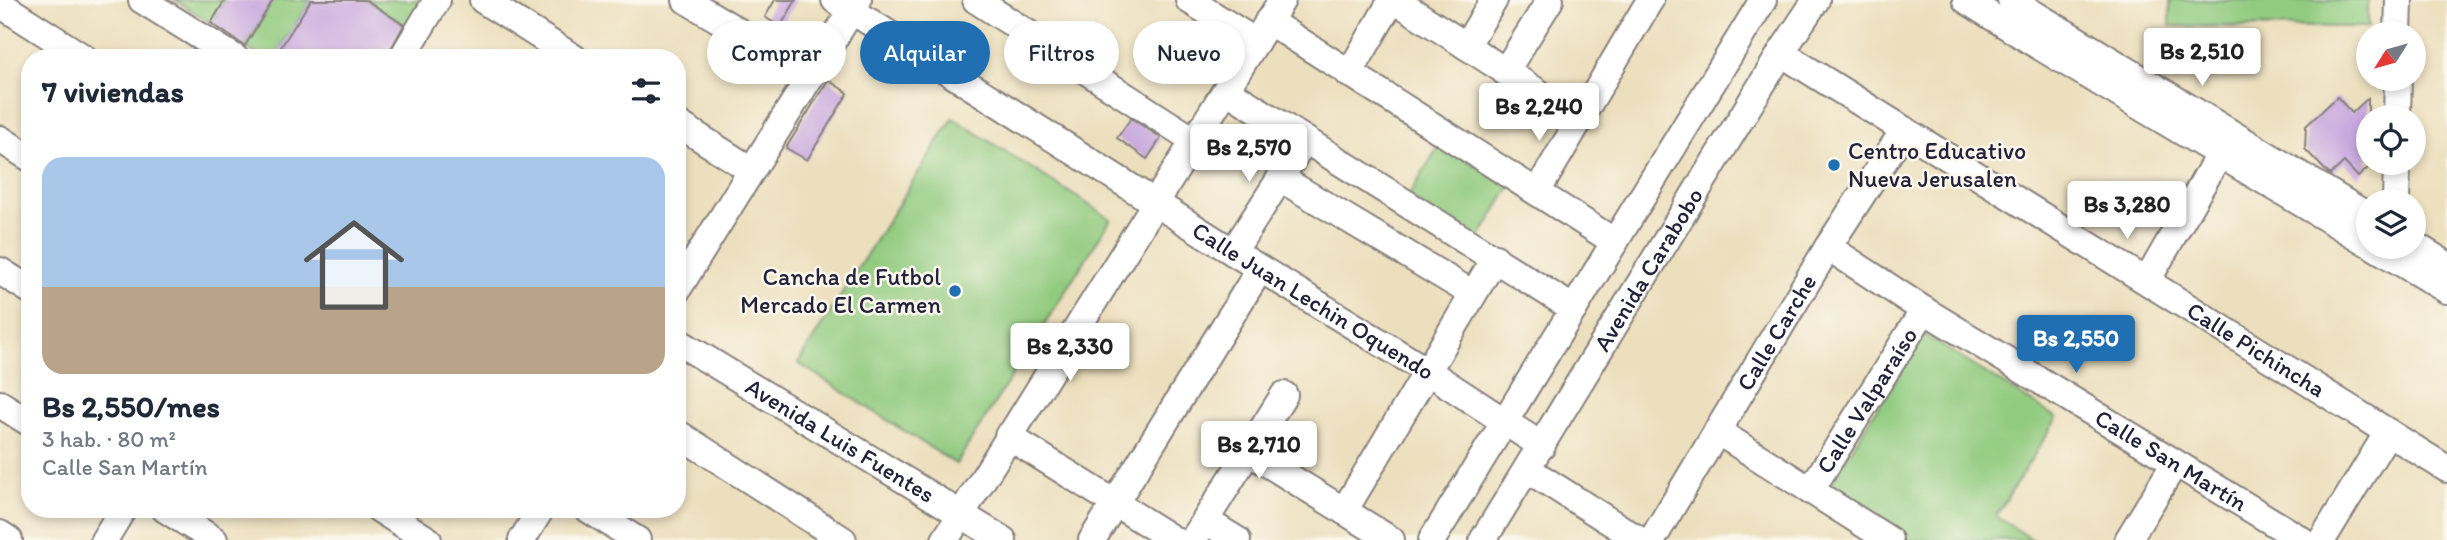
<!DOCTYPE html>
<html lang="es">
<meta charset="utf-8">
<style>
:root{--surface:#fff;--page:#f2f2f3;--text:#1f2937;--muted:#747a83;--accent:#1f6fb2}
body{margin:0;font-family:Itim,sans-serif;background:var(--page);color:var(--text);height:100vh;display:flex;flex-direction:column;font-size:26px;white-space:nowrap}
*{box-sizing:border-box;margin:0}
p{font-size:23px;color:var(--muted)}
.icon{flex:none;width:38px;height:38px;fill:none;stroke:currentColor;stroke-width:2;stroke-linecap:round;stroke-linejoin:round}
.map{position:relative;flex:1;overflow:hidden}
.panel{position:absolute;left:21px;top:49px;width:665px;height:469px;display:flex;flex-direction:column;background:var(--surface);border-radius:28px;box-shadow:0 4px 10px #0003}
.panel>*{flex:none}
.top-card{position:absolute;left:707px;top:21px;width:665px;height:63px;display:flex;gap:14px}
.needle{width:46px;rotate:233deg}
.tools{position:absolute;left:2356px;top:21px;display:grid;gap:14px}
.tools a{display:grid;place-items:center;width:70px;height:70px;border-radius:50%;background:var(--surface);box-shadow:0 4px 10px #0003;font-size:35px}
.price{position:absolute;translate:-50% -60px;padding:0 16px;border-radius:7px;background:#fff;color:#222;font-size:23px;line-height:46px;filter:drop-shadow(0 2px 4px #0008)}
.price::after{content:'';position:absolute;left:50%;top:42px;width:21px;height:16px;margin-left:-10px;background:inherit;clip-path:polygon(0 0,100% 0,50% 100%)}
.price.active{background:var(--accent);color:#fff}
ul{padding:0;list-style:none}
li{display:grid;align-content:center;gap:14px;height:371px;padding:0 21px}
li span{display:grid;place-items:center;height:217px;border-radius:21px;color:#555}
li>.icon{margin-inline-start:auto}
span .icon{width:126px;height:126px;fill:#fffc;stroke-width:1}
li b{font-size:30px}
h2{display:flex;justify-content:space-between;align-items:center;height:84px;padding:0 21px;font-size:30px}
.pill{padding:0 24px;border-radius:32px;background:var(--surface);box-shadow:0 4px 10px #0003;font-size:24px;line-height:63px}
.pill.active{background:var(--accent);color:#fff}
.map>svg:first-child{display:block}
.green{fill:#91cb7f;stroke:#5a765d;stroke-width:2}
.building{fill:#c8a8de}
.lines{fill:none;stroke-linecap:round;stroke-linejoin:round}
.minor-casing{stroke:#87807c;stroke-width:30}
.minor{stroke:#fff;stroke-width:26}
.poi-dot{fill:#1f6fb2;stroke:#fbf7ec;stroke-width:2.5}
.labels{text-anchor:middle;stroke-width:5;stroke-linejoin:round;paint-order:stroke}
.poi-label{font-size:24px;fill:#22223b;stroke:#fbf7ec;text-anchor:start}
.street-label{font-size:24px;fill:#22223b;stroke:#fbf7ec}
</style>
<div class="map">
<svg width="2447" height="540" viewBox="0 0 2447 540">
<rect width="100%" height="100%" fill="#fbf7ec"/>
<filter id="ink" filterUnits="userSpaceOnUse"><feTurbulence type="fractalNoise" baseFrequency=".0143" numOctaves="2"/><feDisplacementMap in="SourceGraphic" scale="14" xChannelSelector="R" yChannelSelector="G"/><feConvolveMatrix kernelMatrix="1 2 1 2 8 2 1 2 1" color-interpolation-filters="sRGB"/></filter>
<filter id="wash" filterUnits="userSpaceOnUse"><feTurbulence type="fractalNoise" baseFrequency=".00686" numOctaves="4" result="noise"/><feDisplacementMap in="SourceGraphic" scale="28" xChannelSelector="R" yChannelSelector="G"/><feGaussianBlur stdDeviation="1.57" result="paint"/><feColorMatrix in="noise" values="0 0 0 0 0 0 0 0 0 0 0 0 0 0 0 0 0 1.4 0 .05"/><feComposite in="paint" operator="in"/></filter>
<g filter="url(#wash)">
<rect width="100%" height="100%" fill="#ecdfbd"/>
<g class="green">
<path d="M175,0H225L211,23Z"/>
<path d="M273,0H311L274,58H262L245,47Z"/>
<path d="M366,0H431L413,30Z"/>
<path d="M2170,0H2368V27L2170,26Z"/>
<path d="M953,118L1111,219L956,464L798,363Z"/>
<path d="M1440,144L1510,187L1478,240L1408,197Z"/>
<path d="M1923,334L2057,418L1996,516L2033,540H1909L1827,489Z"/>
</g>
<g id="blocks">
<g class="building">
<path d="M225,0H273L245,46L211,23Z"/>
<path d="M311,0H366L404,25L386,58H274Z"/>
<path d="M775,0H796L780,27L765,17Z"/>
<path d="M828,80L848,93L807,160L786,148Z"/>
<path d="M2337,97L2352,113L2368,98V168L2358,177L2344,162L2330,175L2305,149L2306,126Z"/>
<path d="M1131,118L1161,138L1147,159L1117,138Z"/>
</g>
</g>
</g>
<g filter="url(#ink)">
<use href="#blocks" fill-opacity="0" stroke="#87807c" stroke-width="2"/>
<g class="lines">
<defs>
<g id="minor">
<path d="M142,0L235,58"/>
<path d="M483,0L574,58"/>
<path d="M686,0L811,75"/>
<path id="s1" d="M835,0L1233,252L1427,371L1542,446"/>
<path d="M976,0L1195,141"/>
<path d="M1189,0L1256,42"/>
<path d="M1395,0L1581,120"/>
<path d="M1966,0L2034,43L2368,243"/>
<path d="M2011,0L2368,216"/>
<path d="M0,4L84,58"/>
<path d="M1268,21L1615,242"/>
<path d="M2398,33L2399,0"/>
<path d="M1466,46L1494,0"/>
<path id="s2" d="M1781,53L2447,469"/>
<path d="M402,58L437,0"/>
<path d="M1505,72L1550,0"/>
<path d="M1349,74L1392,0"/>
<path d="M1226,90L1574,309"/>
<path d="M2397,117L2398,79"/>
<path d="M677,123L751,170"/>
<path d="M0,139L30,158"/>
<path d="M1280,178L1473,294"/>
<path d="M1537,192L1650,0"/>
<path d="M2396,201L2397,163"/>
<path d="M2413,244L2447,265"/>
<path id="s3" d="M1828,247L1924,310L2302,540"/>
<path d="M2375,247L2447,290"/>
<path d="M1233,252L1304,141"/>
<path d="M0,271L30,290"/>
<path d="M2147,281L2227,141"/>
<path d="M677,290L858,0"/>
<path id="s4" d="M677,341L1003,540"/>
<path d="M0,404L30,423"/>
<path d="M1717,431L1889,540"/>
<path d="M677,433L843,540"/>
<path d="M1008,436L1174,540"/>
<path d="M1249,452L1391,540"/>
<path d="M1527,469L1639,540"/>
<path id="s5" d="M1810,491L1924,310"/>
<path d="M165,509L214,540"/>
<path d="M379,509L428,540"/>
<path d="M588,509L637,540"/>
<path d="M1344,511L1495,258"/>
<path d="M1206,521L1237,540"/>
<path d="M0,534L9,540"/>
<path d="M104,540L123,509"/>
<path d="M522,540L541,509"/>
<path d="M945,540L1282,0"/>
<path d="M1092,540L1260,269"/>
<path d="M1193,540L1284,395"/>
<path d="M1432,540L1763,0"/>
<path id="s6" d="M1483,540L1781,53L1816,0"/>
<path id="s7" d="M1652,540L1828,247L1904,130"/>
<path d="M2128,540L2175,463"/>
<path d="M2322,540L2388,432"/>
</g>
</defs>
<use href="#minor" class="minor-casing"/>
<use href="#minor" class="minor"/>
</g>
</g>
<g class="poi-dot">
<circle cx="1834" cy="165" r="7"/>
<circle cx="955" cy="291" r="7"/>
</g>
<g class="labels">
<g class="poi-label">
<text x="1848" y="159">Centro Educativo<tspan x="1848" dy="28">Nueva Jerusalen</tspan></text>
<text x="941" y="285" text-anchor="end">Cancha de Futbol<tspan x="941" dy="28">Mercado El Carmen</tspan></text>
</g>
<g class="street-label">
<text dy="8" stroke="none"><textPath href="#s6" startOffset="317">Avenida Carabobo</textPath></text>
<text dy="8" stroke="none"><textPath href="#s1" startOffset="565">Calle Juan Lechin Oquendo</textPath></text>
<text dy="8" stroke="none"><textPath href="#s7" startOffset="242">Calle Carche</textPath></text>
<text dy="8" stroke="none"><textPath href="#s2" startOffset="560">Calle Pichincha</textPath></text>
<text dy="8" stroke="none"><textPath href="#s5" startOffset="107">Calle Valparaíso</textPath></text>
<text dy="8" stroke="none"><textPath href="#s4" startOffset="191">Avenida Luis Fuentes</textPath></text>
<text dy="8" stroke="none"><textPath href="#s3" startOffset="404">Calle San Martín</textPath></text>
</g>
</g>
</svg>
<div class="tools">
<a><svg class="needle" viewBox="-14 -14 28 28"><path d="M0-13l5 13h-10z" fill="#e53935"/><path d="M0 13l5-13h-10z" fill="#747a83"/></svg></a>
<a><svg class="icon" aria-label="locate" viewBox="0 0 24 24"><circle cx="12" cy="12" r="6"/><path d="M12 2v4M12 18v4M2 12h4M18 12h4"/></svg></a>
<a><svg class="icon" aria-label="layers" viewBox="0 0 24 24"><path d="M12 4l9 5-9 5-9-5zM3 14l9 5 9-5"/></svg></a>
</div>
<b class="price" style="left:2202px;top:88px">Bs 2,510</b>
<b class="price" style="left:1539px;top:143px">Bs 2,240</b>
<b class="price" style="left:1249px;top:184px">Bs 2,570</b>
<b class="price" style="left:2127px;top:241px">Bs 3,280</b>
<b class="price active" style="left:2076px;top:375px">Bs 2,550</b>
<b class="price" style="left:1070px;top:383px">Bs 2,330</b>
<b class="price" style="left:1259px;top:481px">Bs 2,710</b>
<div class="top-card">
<a class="pill">Comprar</a>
<a class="pill active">Alquilar</a>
<a class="pill">Filtros</a>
<a class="pill">Nuevo</a>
</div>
<section class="panel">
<h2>7 viviendas<svg class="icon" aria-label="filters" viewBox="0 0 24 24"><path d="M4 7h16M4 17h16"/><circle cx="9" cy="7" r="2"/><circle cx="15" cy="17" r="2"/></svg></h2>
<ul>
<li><span style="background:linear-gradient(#a9c7e8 60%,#b9a48a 0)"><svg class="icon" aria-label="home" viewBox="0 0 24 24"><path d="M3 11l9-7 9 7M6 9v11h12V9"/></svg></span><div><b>Bs 2,550/mes</b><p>3 hab. · 80 m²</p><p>Calle San Martín</p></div></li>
</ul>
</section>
</div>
